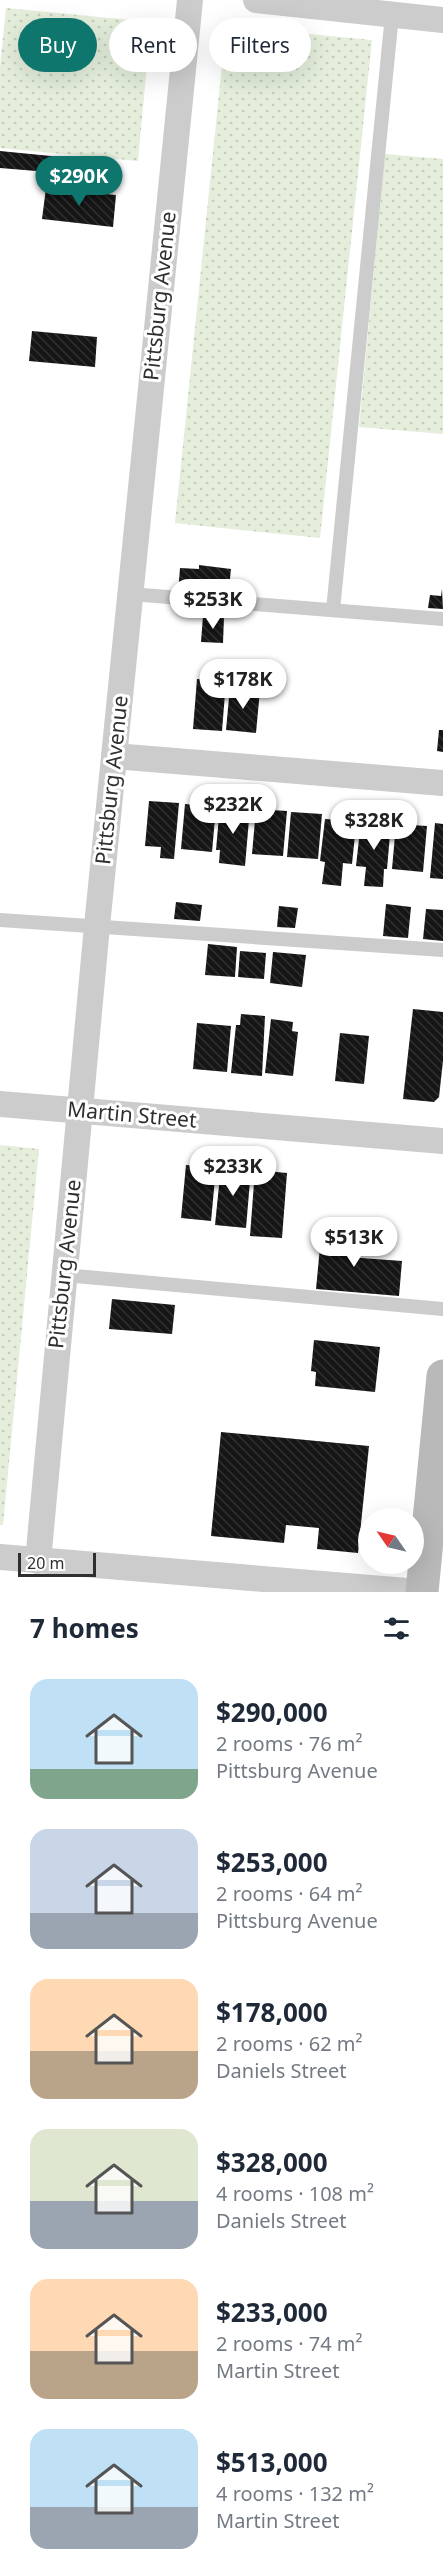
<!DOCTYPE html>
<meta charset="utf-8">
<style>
:root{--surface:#fff;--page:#f6f6f7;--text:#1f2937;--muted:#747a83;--accent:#0f766e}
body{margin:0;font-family:"Noto Sans",sans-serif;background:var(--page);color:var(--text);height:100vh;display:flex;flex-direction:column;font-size:22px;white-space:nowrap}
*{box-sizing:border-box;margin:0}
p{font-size:20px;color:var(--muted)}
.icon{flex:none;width:33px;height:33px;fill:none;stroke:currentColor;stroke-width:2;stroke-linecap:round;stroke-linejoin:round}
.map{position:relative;height:1592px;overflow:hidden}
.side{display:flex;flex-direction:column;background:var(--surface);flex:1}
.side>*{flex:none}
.banner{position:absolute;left:18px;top:18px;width:408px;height:54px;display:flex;gap:12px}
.needle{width:39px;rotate:304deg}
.fabs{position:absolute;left:358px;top:1508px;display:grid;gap:12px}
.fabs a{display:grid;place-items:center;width:66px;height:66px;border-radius:50%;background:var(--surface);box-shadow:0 6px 24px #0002;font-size:30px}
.scale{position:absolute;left:18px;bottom:15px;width:78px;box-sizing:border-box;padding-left:6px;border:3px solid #2f2f2f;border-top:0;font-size:16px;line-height:21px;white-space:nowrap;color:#2f2f2f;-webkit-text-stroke:4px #fff;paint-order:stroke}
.price{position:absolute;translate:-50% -51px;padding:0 14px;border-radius:21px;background:#fff;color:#222;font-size:20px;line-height:39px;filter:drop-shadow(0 2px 3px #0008)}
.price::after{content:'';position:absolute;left:50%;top:36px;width:18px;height:14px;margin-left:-9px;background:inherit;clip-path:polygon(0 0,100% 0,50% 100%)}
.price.on{background:var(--accent);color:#fff}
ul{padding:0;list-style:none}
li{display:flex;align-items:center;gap:18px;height:150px;padding:0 30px}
li span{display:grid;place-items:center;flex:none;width:168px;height:120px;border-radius:18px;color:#555}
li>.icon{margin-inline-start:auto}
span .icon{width:72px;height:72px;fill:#fffc;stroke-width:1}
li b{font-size:26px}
h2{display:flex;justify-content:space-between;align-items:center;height:72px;padding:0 30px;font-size:26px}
.pill{padding:0 21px;border-radius:27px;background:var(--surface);box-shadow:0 6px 24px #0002;font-size:21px;line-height:54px}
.pill.on{background:var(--accent);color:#fff}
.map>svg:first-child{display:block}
.grass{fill:url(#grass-dots)}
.building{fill:url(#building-back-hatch)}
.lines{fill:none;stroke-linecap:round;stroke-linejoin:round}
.lane{stroke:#ccc;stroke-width:14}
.street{stroke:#ccc;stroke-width:26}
.secondary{stroke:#b9b9b9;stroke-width:33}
.labels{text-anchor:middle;stroke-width:6;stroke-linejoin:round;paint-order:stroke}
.street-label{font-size:21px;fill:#2f2f2f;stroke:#fff}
</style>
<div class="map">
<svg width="443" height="1592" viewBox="0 0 443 1592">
<defs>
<pattern id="grass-dots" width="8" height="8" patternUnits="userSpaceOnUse" patternTransform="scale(1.5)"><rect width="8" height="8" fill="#e4eedb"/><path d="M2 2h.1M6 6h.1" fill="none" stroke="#c4ccbc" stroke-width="1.8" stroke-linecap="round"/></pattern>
<pattern id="building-back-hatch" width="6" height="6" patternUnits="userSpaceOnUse" patternTransform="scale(1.5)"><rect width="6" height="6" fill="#161616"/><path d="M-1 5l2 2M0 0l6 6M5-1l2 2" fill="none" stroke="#303030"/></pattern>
</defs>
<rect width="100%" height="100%" fill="#fff"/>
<g class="grass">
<path d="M6,8L151,22L138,161L0,148V67Z"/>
<path d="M226,26L372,40L320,538L175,523Z"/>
<path d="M385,154L443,159V434L359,427Z"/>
<path d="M0,1145L39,1149L3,1525H0Z"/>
</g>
<g class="building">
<path d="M0,151L61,157L60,173L0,168Z"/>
<path d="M46,188L116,195L113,227L42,219Z"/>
<path d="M32,331L97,337L95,367L29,361Z"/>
<path d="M199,565L231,569L228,598L178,593L180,568L199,569Z"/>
<path d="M442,589L443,609L428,608L430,595L441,596Z"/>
<path d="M203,616L224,617L223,643L201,642Z"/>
<path d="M197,679L226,681L222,731L193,729Z"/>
<path d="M230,687L260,690L256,733L226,730Z"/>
<path d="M439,730H443V752L437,751Z"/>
<path d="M149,801L179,803L174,859L160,858L161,847L145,846Z"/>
<path d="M185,804L216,807L212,852L181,849Z"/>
<path d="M220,805L250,808L245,866L219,863L220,850H216Z"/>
<path d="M256,809L287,811L283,856L252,854Z"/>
<path d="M291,812L322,814L318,859L287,857Z"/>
<path d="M339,814L357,816L352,864L343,863L341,886L322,884L325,862L320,861L325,819L339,820Z"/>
<path d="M361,821L391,823L387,869H384L383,887L364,886L366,867L356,866Z"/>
<path d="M435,823L443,824V879L430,878Z"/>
<path d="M396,824L427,826L423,872L392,869Z"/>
<path d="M176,902L202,905L200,921L174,919Z"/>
<path d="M386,904L411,907L408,938L383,936Z"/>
<path d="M279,906L298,908L295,928L277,927Z"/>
<path d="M426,909L443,910V941L423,939Z"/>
<path d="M208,944L237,947L235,977L205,975Z"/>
<path d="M240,951L266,953L264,979L238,977Z"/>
<path d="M273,952L306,955L302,987L270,983Z"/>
<path d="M413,1009L443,1012V1061L439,1097L434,1102L403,1099Z"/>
<path d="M241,1014L265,1016L262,1076L231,1073L236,1025H240Z"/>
<path d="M271,1019L293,1022L292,1031L298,1032L293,1076L265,1073Z"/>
<path d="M197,1023L231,1026L227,1072L193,1069Z"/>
<path d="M340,1033L369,1036L364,1084L335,1081Z"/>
<path d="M186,1165L216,1168L211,1221L181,1218Z"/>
<path d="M221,1166L251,1169L246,1228L215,1225Z"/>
<path d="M255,1170L287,1173L282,1238L250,1236Z"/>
<path d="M322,1226L350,1229L348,1257L402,1261L399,1296L316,1289Z"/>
<path d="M112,1299L175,1305L172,1334L109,1329Z"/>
<path d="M314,1340L380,1347L375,1392L315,1386L316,1372L311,1371Z"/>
<path d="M221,1432L369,1446L358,1553L317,1549L319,1528L286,1525L284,1543L211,1536Z"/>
</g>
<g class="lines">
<g class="lane">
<path d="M130,594L443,619"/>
<path d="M333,610L392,15"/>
<path d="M0,920L443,950"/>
<path d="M64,1275L443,1309"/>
</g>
<g class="street">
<path d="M256,0L443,20"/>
<path d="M114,756L443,783"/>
<path d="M0,1104L443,1141"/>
<path d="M0,1557L419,1592"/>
<path d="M38,1561L97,926L190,0"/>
</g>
<path class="secondary" d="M422,1592L443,1376"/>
</g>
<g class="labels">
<g class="street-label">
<text transform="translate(160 296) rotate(-84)" y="7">Pittsburg Avenue</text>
<text transform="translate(112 780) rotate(-84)" y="7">Pittsburg Avenue</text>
<text transform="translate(132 1115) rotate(5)" y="7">Martin Street</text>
<text transform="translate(65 1264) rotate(-84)" y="7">Pittsburg Avenue</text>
</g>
</g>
</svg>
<div class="fabs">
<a><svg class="needle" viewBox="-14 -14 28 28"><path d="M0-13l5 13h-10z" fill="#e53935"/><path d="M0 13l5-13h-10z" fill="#747a83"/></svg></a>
</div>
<div class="scale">20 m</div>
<b class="price on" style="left:79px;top:207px">$290K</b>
<b class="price" style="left:213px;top:630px">$253K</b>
<b class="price" style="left:243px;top:710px">$178K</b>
<b class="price" style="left:233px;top:835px">$232K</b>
<b class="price" style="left:374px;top:851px">$328K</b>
<b class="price" style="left:233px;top:1197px">$233K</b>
<b class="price" style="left:354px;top:1268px">$513K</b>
<div class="banner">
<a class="pill on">Buy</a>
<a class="pill">Rent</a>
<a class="pill">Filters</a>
</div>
</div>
<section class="side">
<h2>7 homes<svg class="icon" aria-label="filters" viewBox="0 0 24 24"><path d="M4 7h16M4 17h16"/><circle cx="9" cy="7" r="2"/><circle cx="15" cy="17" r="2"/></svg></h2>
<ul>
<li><span style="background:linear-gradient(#bfe0f5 75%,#7fa58c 0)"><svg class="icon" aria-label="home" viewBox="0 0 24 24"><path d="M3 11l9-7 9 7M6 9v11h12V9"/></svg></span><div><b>$290,000</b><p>2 rooms · 76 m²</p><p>Pittsburg Avenue</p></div></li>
<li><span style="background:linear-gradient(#c9d6e8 70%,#9aa5b1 0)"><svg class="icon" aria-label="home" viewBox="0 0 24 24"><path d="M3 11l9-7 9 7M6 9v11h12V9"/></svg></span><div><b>$253,000</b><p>2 rooms · 64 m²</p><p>Pittsburg Avenue</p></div></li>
<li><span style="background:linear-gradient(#ffd9b3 60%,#b9a48a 0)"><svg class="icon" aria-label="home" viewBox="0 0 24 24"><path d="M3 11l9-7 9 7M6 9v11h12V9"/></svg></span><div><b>$178,000</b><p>2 rooms · 62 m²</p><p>Daniels Street</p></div></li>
<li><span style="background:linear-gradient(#dfe7d0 60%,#9aa5b1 0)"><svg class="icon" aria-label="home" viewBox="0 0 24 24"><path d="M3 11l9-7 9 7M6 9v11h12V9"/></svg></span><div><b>$328,000</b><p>4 rooms · 108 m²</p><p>Daniels Street</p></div></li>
<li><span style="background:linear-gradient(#ffd9b3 60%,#b9a48a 0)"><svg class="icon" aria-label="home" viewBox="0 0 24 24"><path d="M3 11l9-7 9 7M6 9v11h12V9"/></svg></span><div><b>$233,000</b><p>2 rooms · 74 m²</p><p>Martin Street</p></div></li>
<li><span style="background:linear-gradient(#bfe0f5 65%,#9aa5b1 0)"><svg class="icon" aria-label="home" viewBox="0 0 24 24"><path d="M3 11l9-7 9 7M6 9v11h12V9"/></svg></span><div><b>$513,000</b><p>4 rooms · 132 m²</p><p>Martin Street</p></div></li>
</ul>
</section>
